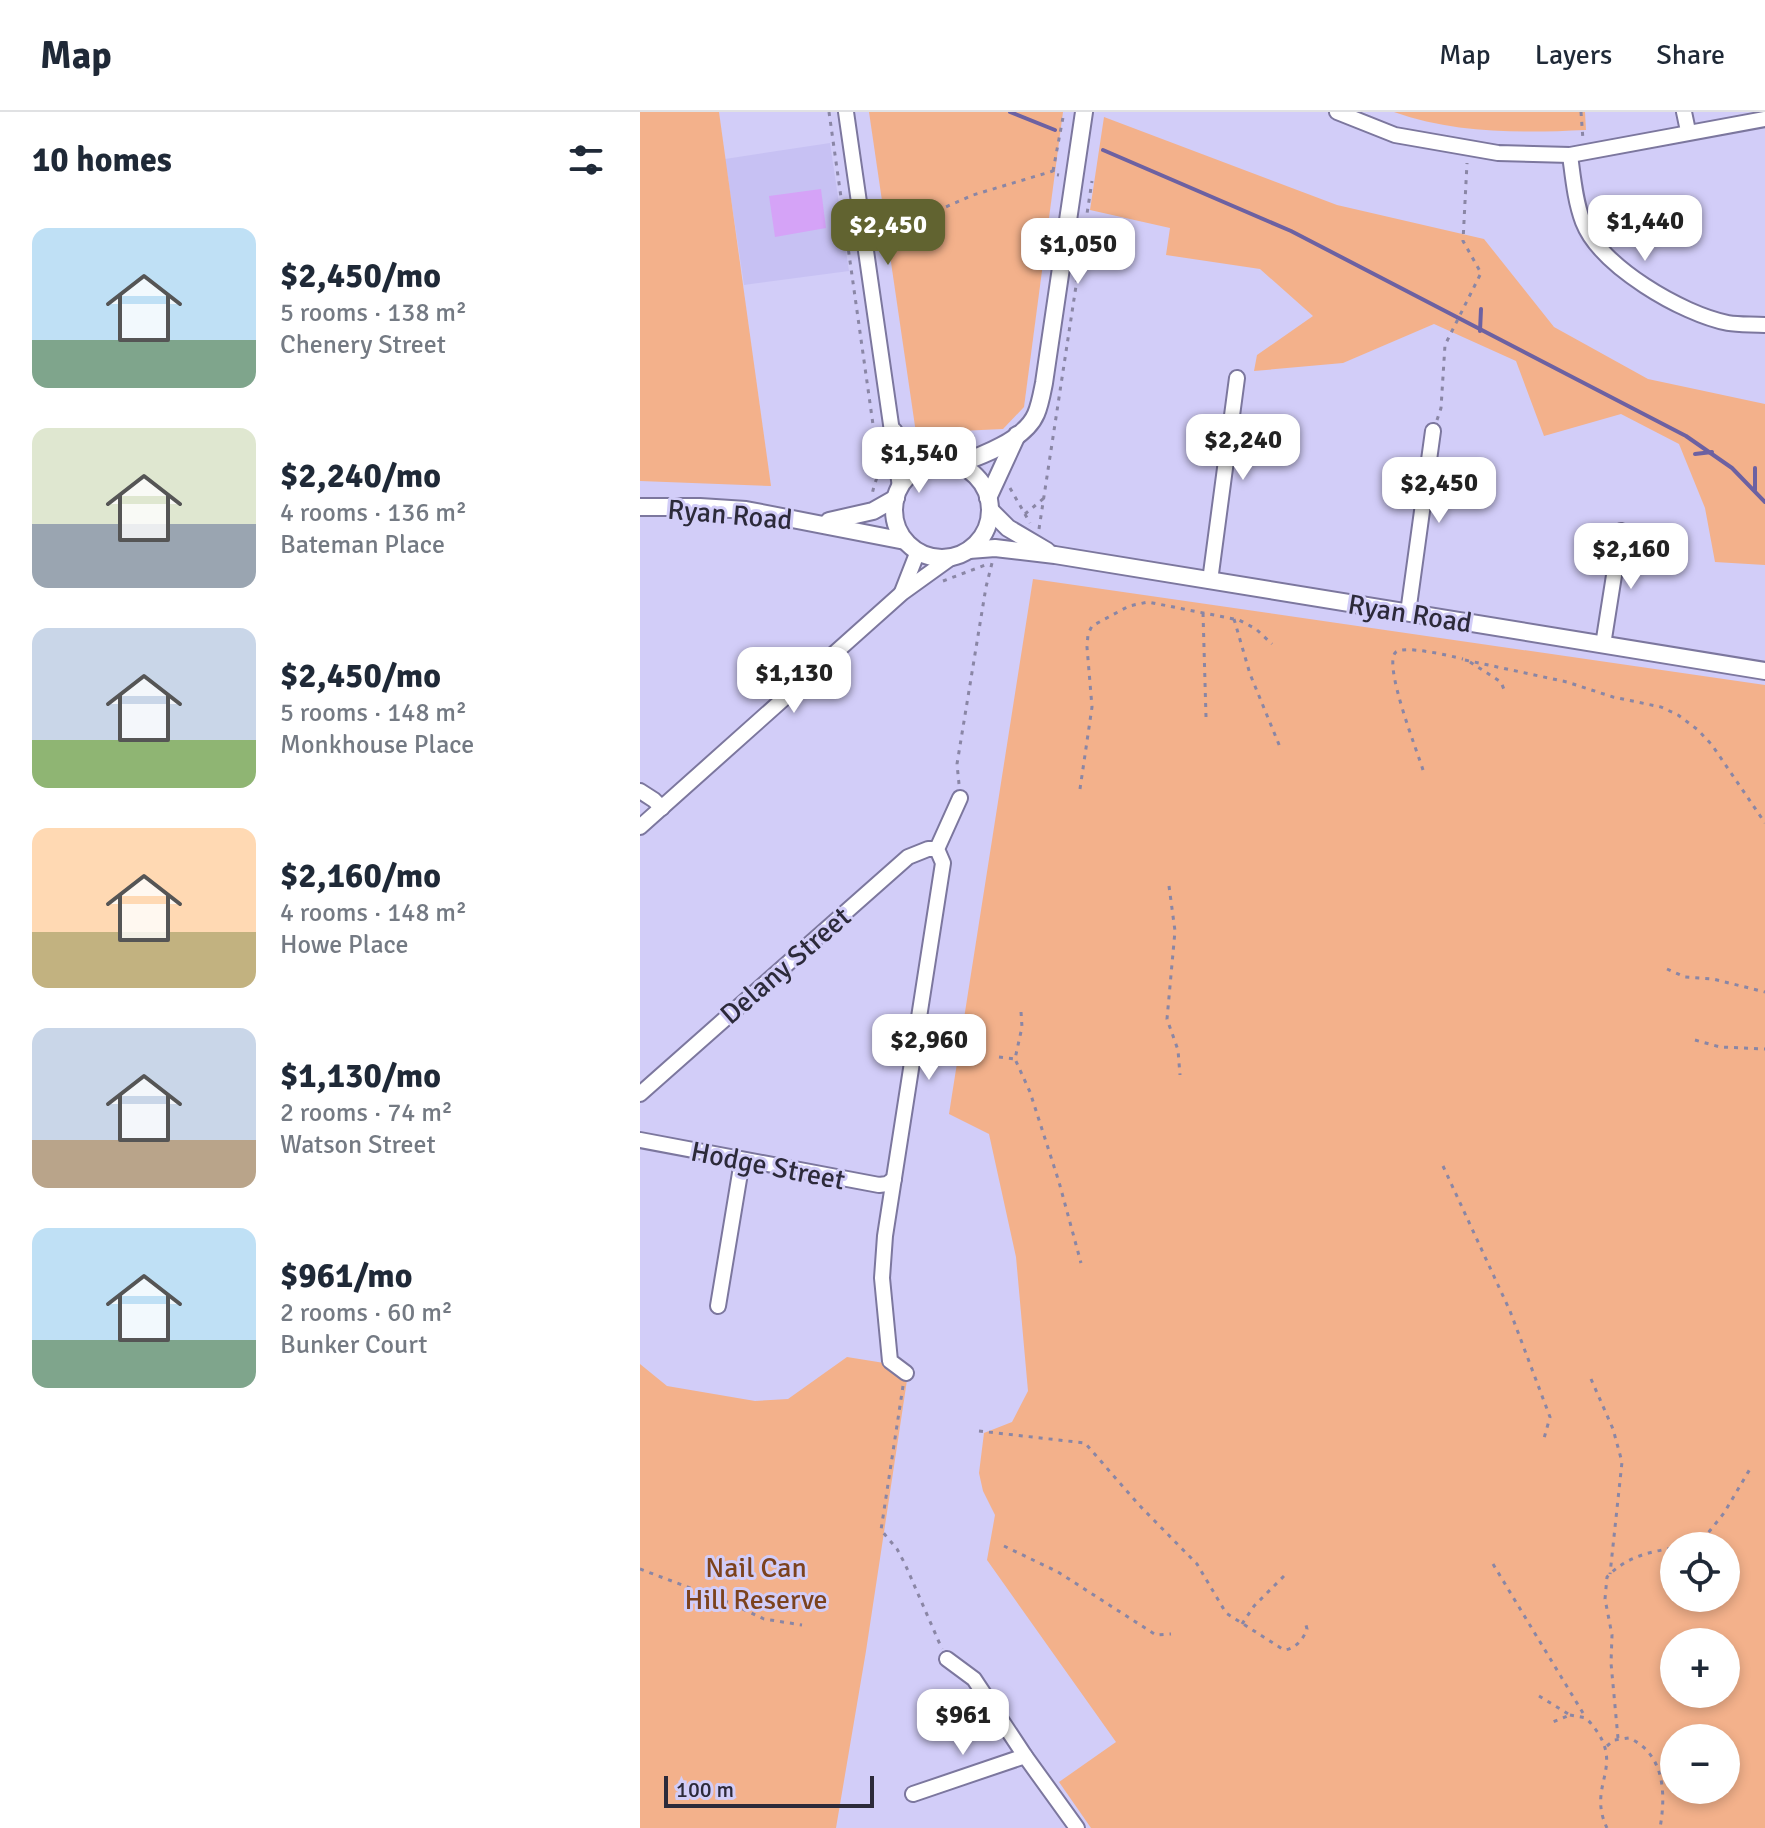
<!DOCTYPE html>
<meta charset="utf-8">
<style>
:root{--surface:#fff;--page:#f6f6f7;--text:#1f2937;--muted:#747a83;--line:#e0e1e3;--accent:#616330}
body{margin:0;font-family:Signika,sans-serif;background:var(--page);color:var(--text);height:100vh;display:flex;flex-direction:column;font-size:30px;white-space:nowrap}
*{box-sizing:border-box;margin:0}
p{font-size:26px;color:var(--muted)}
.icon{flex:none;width:44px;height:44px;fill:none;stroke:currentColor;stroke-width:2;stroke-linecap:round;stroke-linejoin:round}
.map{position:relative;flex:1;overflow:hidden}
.panel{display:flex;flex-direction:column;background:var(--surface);width:640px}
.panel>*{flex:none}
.fabs{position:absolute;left:1020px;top:1420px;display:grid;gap:16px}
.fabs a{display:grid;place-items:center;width:80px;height:80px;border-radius:50%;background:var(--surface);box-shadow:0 4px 12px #0003;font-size:40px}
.scale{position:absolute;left:24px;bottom:20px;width:210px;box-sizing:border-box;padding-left:8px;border:4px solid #2c2a3a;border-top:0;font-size:22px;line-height:28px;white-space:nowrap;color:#2c2a3a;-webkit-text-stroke:6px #d2cdf8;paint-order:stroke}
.price{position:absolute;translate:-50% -68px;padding:0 18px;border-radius:16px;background:#fff;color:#222;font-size:26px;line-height:52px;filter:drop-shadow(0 2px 4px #0008)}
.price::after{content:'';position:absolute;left:50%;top:48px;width:24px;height:18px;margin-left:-12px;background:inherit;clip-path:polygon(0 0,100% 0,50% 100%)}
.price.on{background:var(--accent);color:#fff}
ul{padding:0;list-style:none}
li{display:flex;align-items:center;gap:24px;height:200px;padding:0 32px}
li span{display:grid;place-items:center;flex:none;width:224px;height:160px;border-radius:16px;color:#555}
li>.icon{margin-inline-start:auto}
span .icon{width:96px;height:96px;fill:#fffc;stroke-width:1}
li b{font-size:34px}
h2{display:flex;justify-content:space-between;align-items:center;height:96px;padding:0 32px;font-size:34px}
header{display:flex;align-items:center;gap:48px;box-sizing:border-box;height:112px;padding:0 40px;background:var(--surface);border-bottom:2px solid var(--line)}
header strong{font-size:38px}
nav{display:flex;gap:44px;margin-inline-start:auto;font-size:28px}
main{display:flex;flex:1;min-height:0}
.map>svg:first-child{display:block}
.built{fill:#c7c1f3}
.green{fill:#f3b18b;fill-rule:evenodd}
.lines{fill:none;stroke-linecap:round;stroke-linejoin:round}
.stream{stroke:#6c61a2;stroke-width:4}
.building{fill:#d5a3f7}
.minor-casing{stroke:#7c779e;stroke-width:18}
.tertiary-casing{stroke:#7c779e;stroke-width:20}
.path{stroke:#8a86a5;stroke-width:3;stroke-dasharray:4 6;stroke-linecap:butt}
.minor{stroke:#fff;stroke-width:14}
.tertiary{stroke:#fff;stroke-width:16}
.labels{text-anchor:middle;stroke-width:6;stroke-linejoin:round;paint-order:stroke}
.street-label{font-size:28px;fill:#2c2a3a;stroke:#d2cdf8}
.park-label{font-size:28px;fill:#7c421d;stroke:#d2cdf8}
</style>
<header>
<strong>Map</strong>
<nav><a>Map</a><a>Layers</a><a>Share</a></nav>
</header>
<main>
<section class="panel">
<h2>10 homes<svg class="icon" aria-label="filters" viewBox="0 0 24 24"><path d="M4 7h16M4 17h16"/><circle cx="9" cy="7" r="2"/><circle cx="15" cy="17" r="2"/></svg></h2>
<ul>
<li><span style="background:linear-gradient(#bfe0f5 70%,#7fa58c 0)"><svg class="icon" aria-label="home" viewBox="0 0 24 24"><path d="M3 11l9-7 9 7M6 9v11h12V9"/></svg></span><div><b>$2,450/mo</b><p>5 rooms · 138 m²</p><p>Chenery Street</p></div></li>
<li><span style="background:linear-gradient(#dfe7d0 60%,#9aa5b1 0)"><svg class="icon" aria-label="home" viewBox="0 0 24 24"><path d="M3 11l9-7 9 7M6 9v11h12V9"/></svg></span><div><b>$2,240/mo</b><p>4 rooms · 136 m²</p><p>Bateman Place</p></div></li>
<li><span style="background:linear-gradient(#c9d6e8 70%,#8fb573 0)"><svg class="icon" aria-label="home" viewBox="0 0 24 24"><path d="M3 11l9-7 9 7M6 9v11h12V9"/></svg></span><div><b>$2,450/mo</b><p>5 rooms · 148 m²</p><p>Monkhouse Place</p></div></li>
<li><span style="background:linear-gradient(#ffd9b3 65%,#c2b280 0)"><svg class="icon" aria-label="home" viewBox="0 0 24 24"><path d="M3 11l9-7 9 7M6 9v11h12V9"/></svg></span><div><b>$2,160/mo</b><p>4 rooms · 148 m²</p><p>Howe Place</p></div></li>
<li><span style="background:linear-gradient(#c9d6e8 70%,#b9a48a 0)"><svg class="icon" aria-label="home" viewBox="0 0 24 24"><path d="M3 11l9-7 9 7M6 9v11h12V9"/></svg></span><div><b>$1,130/mo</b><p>2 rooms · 74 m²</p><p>Watson Street</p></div></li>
<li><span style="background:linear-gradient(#bfe0f5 70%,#7fa58c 0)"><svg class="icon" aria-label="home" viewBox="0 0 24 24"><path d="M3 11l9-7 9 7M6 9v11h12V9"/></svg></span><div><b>$961/mo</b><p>2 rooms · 60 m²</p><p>Bunker Court</p></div></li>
</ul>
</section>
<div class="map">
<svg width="1125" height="1716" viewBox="0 0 1125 1716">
<rect width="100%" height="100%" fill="#d2cdf8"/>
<path class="built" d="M190,31L209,159L104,173L85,47Z"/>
<g class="green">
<path d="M0,0H79L131,374L0,369Z"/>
<path d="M229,0H423L384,295L363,317L276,321Z"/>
<path d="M754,0H945L946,18C882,21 816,22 754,0Z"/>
<path d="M464,5L697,93L844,127L914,215L1008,267L1125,292V453L1075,450L1065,396L1039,332L981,302L904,324L876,249L794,212L703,251L614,259L617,243L673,204L620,157L526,143L530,116L450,98Z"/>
<path d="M393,467L1125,573V1716H451L419,1670L476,1630L347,1448L355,1403L343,1379L339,1361L344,1321L372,1310L388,1279L376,1145L349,1022L309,1002ZM1034,1434H1086V1486H1034ZM1034,1530H1086V1582H1034ZM1034,1626H1086V1678H1034Z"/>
<path d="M207,1245L269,1255L226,1539L196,1716H0V1252L27,1274L115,1289L148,1287Z"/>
</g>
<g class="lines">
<g class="stream">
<path d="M370,0L415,18"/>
<path d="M463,38L651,119L1046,324L1092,356L1125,390"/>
<path d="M840,219L841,197"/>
<path d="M1055,342L1072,340"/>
<path d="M1115,378V356"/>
</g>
</g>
<path class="building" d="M181,77L186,116L135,125L129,84Z"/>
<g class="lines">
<defs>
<g id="minor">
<path d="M206,0L260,375"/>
<path d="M697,0L755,23L858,41L930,43L1125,7"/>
<path d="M1044,0L1048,19"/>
<path d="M930,43C933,65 935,89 943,110C960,154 1042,202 1088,211C1099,213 1113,212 1125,213"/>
<path d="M254,318L268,339L286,353"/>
<path d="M570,469L597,266"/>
<path d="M262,480L278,439"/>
<path d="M768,501L793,319"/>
<path d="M963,533L981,419"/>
<path d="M0,679L14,688L22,696"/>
<path d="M0,715L262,481L312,445"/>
<path d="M0,982L268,745L288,737H297"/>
<path d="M0,1028L239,1073L247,1072L254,1067"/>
<path d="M78,1194L102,1049"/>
<path d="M266,1261L250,1249L242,1166L245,1124L303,751L297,737L320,686"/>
<path d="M307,1547L334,1567L385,1644L437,1716"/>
<path d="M273,1682L385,1644"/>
</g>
<g id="tertiary">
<circle cx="302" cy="398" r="48"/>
<path d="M316,353C341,344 385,328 396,302C400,293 402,281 404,271L444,0"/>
<path d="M348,386L377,323"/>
<path d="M0,395H60L106,398L265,429"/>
<path d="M350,398L368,416L407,439"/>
<path d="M189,409L233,399L256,386"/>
<path d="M329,438L355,436L415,443L1125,559"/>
</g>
</defs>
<use href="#minor" class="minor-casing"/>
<use href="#tertiary" class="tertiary-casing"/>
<g class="path">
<path d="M189,0L238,348C240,366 234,368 232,384"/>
<path d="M941,0L943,28"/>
<path d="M413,59L424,0"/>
<path d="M242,123L333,83L413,59V62L419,63"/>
<path d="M797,308L801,296L805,233L841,161L823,129L827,51"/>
<path d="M281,329L338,325"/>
<path d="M370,376L390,411"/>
<path d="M385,402L404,386"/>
<path d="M399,417L452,69"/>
<path d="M303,469L348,452"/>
<path d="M563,501L566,605"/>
<path d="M594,507L610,562L640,635"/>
<path d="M825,548L927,570L973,585L1021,595L1038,603L1058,618L1072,633L1125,711"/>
<path d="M830,550L861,570L865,580"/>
<path d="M783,658C778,641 742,551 756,540C765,533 811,544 823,547"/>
<path d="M319,672L317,652L346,475L352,451"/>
<path d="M440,677L452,595L447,535L448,522L452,514L489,494L508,490L599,508L616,517L632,532"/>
<path d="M529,774L535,819L527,907L538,938L540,963"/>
<path d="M1027,857L1045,865L1073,867L1125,880"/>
<path d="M381,900L382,915L375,947L390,980L419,1070L441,1151"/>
<path d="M1055,928L1080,935L1125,937"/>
<path d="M359,945L375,947"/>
<path d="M803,1054L870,1199L910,1305L903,1330"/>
<path d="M951,1267L973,1317L982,1350L970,1462"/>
<path d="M263,1274L241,1418L257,1437L265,1452L302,1537"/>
<path d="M339,1319L445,1331L499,1393L557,1452L586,1501L644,1538C655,1537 663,1528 667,1517L665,1509"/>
<path d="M364,1434L418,1460L516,1523L531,1522"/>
<path d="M1043,1434L1064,1426L1084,1401L1110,1357"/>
<path d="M853,1452L946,1606"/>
<path d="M0,1457L90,1491L124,1507L162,1513"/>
<path d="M602,1512L614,1494L645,1463"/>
<path d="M899,1584L930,1603L913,1610"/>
<path d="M930,1603L946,1606C991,1653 945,1670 967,1716"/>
<path d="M978,1626L971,1551L972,1523L965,1487L967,1465C986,1445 1008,1440 1034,1436"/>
<path d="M967,1634L974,1628L989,1626C1025,1642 1026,1682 1020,1716"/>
</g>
<use href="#minor" class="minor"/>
<use href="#tertiary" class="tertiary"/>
</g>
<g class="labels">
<g class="street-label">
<text transform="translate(90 402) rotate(5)" y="10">Ryan Road</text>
<text transform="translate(770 501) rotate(9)" y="10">Ryan Road</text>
<text transform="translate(145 853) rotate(-41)" y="10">Delany Street</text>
<text transform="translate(128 1053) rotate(11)" y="10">Hodge Street</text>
</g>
<g class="park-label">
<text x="116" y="1465">Nail Can<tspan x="116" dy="32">Hill Reserve</tspan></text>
</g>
</g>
</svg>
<div class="fabs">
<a><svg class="icon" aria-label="locate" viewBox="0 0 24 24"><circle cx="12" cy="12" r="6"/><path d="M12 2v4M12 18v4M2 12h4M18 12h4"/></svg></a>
<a>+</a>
<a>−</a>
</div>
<div class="scale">100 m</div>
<b class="price" style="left:1005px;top:151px">$1,440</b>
<b class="price on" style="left:248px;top:155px">$2,450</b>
<b class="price" style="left:438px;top:174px">$1,050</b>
<b class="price" style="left:603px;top:370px">$2,240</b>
<b class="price" style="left:279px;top:383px">$1,540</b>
<b class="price" style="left:799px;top:413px">$2,450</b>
<b class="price" style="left:991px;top:479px">$2,160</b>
<b class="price" style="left:154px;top:603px">$1,130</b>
<b class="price" style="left:289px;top:970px">$2,960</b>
<b class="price" style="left:323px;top:1645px">$961</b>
</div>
</main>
